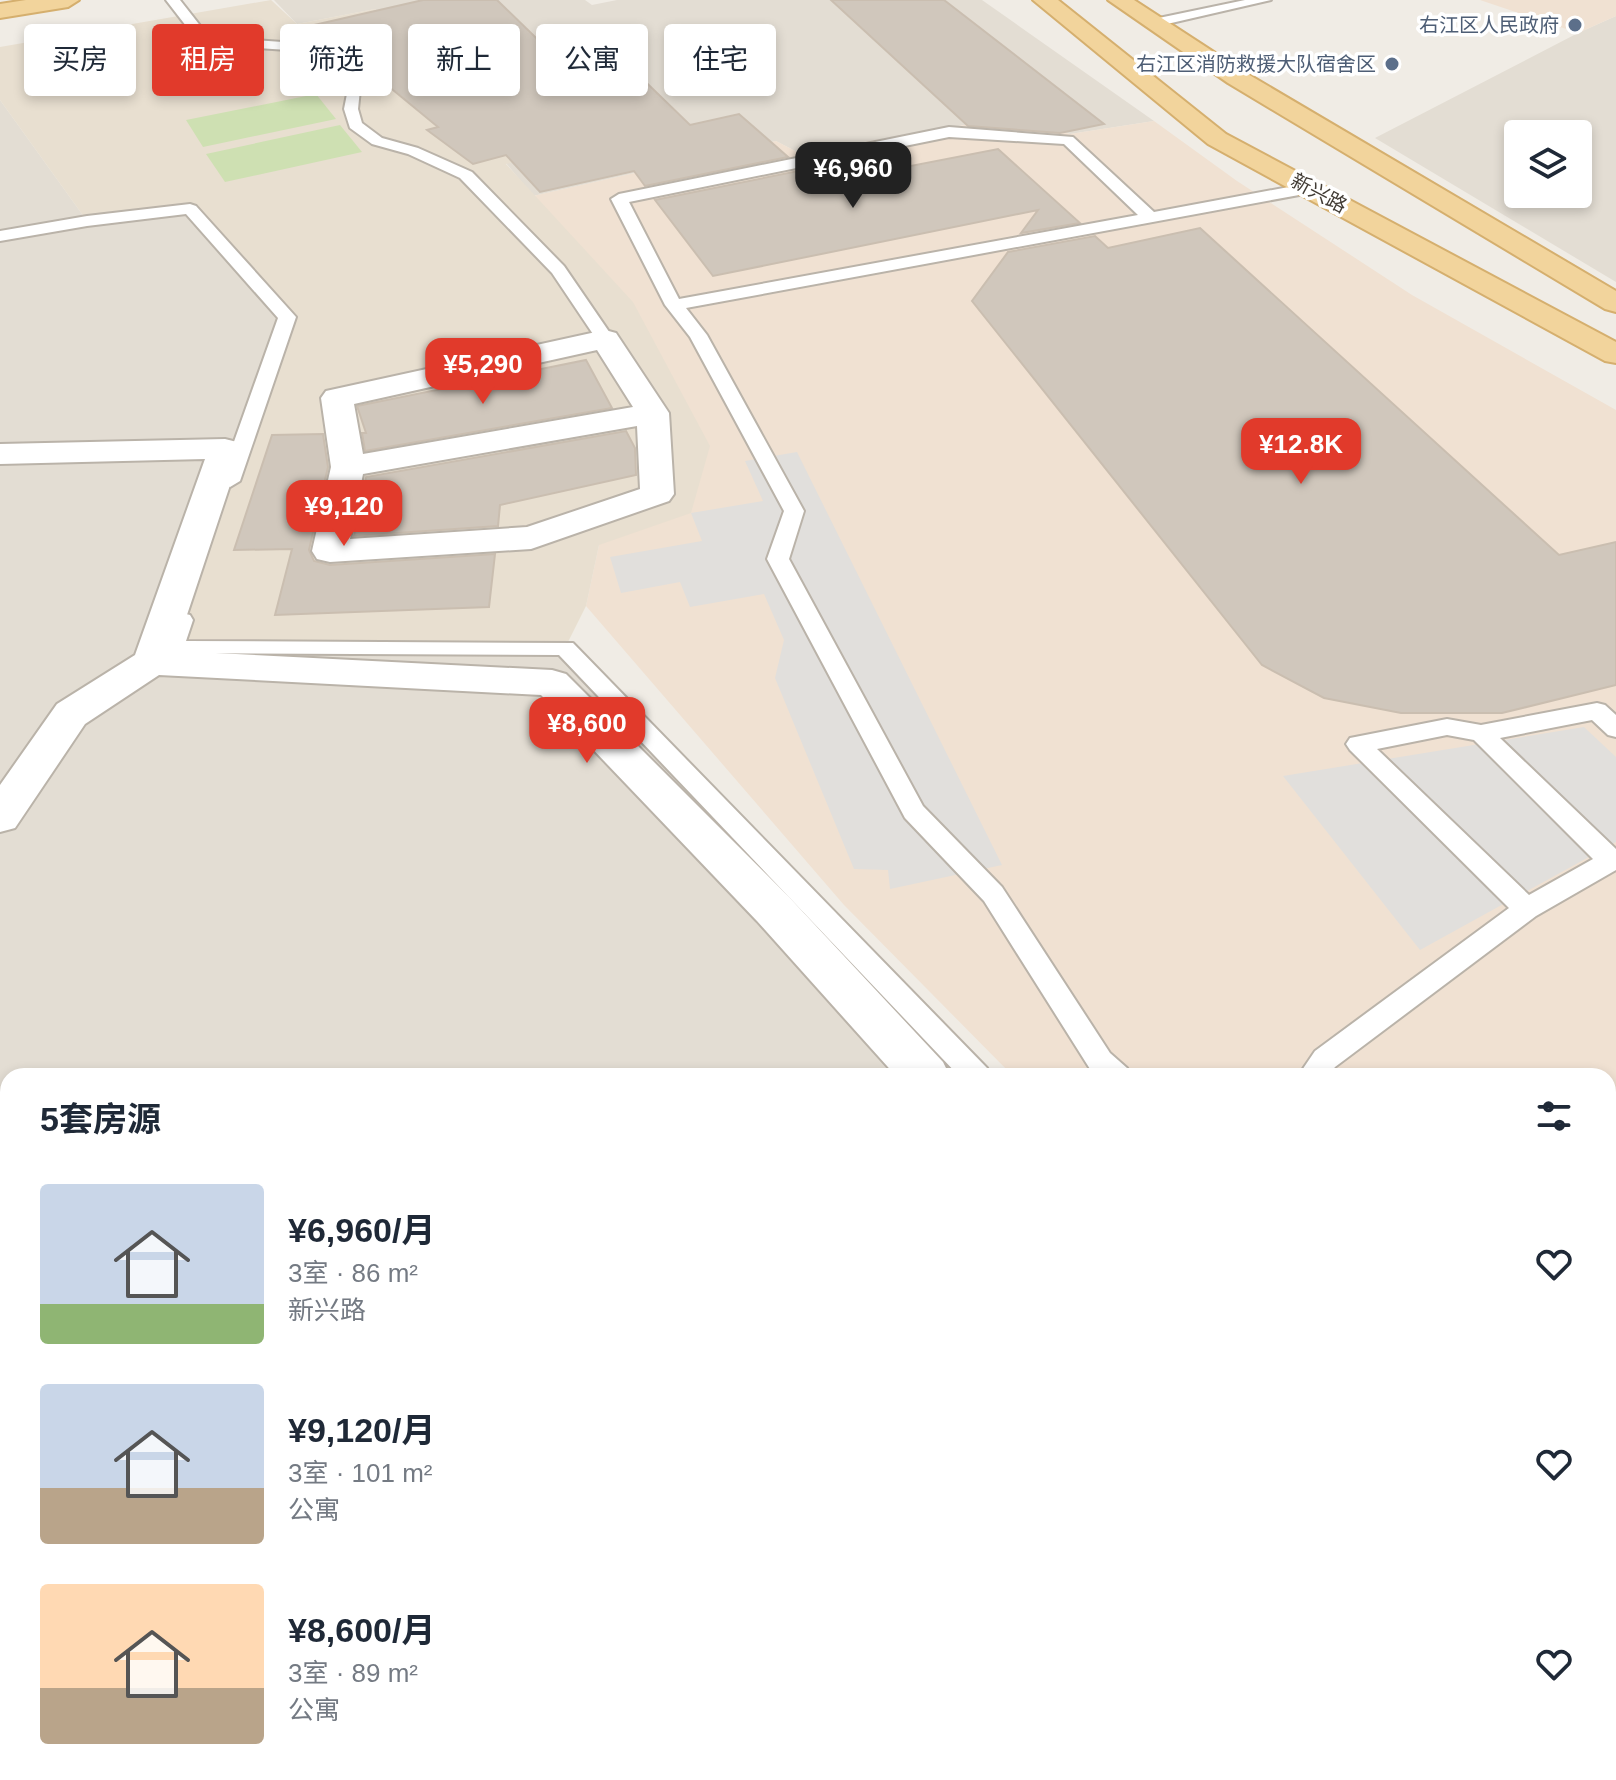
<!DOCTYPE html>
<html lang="zh">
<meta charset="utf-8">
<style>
:root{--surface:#fff;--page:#f6f6f7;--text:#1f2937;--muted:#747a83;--accent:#e13a2b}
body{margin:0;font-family:Arial,"Noto Sans SC",sans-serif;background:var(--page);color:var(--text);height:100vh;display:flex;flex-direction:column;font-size:30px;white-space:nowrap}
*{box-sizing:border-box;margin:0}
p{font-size:26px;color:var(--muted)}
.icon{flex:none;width:44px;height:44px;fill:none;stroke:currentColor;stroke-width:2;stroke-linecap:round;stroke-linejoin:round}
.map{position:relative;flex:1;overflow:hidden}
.side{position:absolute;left:0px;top:1068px;width:1616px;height:712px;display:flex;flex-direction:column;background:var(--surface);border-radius:24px 24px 0 0;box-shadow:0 4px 12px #0003}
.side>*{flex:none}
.hud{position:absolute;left:24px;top:24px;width:800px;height:72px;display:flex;gap:16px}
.fabs{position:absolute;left:1504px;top:120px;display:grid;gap:16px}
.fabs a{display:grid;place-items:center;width:88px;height:88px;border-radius:8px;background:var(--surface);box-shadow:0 4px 12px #0003;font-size:40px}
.price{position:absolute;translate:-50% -68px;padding:0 18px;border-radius:16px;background:var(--accent);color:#fff;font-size:26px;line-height:52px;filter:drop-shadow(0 2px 4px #0008)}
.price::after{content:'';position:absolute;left:50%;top:48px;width:24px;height:18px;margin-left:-12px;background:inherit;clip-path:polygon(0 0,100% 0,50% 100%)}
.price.current{background:#222;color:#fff}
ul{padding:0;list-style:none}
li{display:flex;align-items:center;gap:24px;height:200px;padding:0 40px}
li span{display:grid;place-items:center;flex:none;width:224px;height:160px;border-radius:8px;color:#555}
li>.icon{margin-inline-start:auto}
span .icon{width:96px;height:96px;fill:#fffc;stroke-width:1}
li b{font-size:34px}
h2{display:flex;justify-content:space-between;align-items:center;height:96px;padding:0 40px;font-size:34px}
.chip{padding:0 28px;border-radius:8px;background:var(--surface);box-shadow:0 4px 12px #0003;font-size:28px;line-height:72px}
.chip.current{background:var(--accent);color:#fff}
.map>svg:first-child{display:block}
.residential{fill:#e3ddd3;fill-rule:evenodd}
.commercial{fill:#f0e1d2}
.education{fill:#e8dfd0}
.green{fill:#cee0b2}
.parking{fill:#e1dfdc}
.building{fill:#d0c7bc;stroke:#cabeb0;stroke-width:2}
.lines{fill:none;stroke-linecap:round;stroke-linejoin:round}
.service-casing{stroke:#bab3a9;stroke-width:4}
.minor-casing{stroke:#bab3a9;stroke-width:4}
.primary-casing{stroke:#d5af6e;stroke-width:4}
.service{fill:#fff;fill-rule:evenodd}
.minor{fill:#fff;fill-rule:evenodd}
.primary{fill:#f2d49c;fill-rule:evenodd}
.service-dot{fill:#5c6f8a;stroke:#fff;stroke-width:3}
.labels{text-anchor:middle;stroke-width:7;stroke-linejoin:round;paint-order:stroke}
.far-service-label{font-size:20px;fill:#4e5e75;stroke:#fff;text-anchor:end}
.far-street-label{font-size:20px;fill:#423c35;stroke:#fff}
</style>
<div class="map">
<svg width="1616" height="1780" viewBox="0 0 1616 1780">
<rect width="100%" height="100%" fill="#f0ece5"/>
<g class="residential">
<path d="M274,0H585L592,5L617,0H982L1154,121L1070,134L1046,126L994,120L799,153L776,141L533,196L506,163L558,150L375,9L297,24Z"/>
<path d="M1616,16V282L1375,138L1578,33ZM1518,134H1578V194H1518Z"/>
<path d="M0,100L87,221L190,209L565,648L977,1076H8V1772H1608V1338L1616,1342V1780H0Z"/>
</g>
<g class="commercial">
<path d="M1480,0H1616V16L1578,33Z"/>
<path d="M994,120L1046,126L1070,134L1154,121L1237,181L1412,295L1616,410V1265L1608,1263V1076H1013L844,905L586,606L599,545L533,196L776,141L799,153Z"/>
</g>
<path class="education" d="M271,0L297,24L375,9L560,149L506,164L633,302L710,446L691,513L599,545L586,606L565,648H172L287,317L190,209L87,221L0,100V47Z"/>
<g class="green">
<path d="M316,94L336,119L203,147L186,120Z"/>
<path d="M340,125L362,152L225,182L206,154Z"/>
</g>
<g class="parking">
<path d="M797,452L1002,865L890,889L888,870L854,869L775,678L784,640L764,594L690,607L680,582L621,593L610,557L702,541L691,513L763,501L745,461Z"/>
<path d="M1584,727L1616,757V842L1420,950L1283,776Z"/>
</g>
<g class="building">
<path d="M423,0H497L567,68L620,57L690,125L739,114L788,157L645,186L634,171L540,192L506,155L473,164L427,130L438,127L314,25Z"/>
<path d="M831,0H944L1104,124L1060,133L968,126Z"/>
<path d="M998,149L1080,223L1021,233L1038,210L713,276L655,200L803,170L818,184Z"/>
<path d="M1200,228L1559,555L1616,542V685L1502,713H1401L1324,698L1262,665L972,301L1008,252L1095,236L1108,248Z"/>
<path d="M586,360L612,408L365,451L362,433H366L357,406Z"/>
<path d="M626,431L635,448L636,475L500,505L498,526L354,536L366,477Z"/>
<path d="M323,434L328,467L309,550L314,561L330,565L495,554L489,607L275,615L292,549L234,550L272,435Z"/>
</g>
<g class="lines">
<defs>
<g id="service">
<path d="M166,0H180L209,37L311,44L361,80L358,109L362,123L382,138L418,148L472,172L564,266L614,339L611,343H599L552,273L460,178L408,154L372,144L350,128L344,109L349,84L302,51L200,44Z"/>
<path d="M1245,0H1271L1154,27L1147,23L1154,19Z"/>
<path d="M949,127L1073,137L1154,212L1310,183L1318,188L1310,193L686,308L707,335L804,511L789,559L923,806L1002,887L1110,1053L1127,1068L1131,1076H1097L1090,1069L984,901L905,818L767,559L784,511L690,337L665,305L611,199L619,194ZM949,137L1064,144L1138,215L679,299L629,202Z"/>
<path d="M190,204L196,206L296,317L240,481L230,487L220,481L278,318L186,214L87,226L0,241V231L87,216Z"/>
<path d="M182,613L190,615L193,620L186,641L573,643L987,1068L991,1076H959L559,655L164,653L161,648L174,615Z"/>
<path d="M1597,703L1605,705L1616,715V737L1608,735L1592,720L1500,738L1616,849V870L1536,916L1335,1067L1328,1076H1298L1315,1051L1509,908L1350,750L1346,744L1350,738L1447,719L1481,725ZM1447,735L1474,740L1593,859L1529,895L1377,749Z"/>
<path d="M1608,1275L1616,1277V1307L1608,1305Z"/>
</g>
<g id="minor">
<path d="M605,330L616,333L669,413L674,494L669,501L531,549L330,562L317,559L312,551L331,467L321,398L326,391ZM597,350L633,407L363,454L354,404ZM637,426L640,489L527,527L350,539L363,474Z"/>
<path d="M225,439L237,442L242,449L175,651L552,670L566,674L789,897L943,1062L950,1076H896L757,921L541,695L159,675L85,724L15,828L0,832V785L57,704L135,655L205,459L0,464V444Z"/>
<rect x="0" y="1115" width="8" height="42"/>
<path d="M8,1702V1772H11L0,1776V1705Z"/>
</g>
<g id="primary">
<path d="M26,0H79L68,7L0,18V4Z"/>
<path d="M1033,0H1058L1226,134L1616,342V363L1605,361L1208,144Z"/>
<path d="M1108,0H1134L1246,73L1616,291V312L1605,309L1228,83Z"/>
</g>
</defs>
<use href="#service" class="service-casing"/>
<use href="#minor" class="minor-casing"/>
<use href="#primary" class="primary-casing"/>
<use href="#service" class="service"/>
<use href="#minor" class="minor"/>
<use href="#primary" class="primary"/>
</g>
<g class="service-dot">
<circle cx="1575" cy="25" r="8"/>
<circle cx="1392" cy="64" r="8"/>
</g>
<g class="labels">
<g class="far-service-label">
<text x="1559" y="32">右江区人民政府</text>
<text x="1376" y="71">右江区消防救援大队宿舍区</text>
</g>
<g class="far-street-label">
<text transform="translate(1319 193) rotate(28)" y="7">新兴路</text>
</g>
</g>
</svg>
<div class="fabs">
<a><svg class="icon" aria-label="layers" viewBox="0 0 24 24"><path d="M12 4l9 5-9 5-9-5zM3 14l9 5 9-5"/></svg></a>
</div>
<b class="price current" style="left:853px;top:210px">¥6,960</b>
<b class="price" style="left:483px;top:406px">¥5,290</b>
<b class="price" style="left:1301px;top:486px">¥12.8K</b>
<b class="price" style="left:344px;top:548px">¥9,120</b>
<b class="price" style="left:587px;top:765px">¥8,600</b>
<div class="hud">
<a class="chip">买房</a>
<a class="chip current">租房</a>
<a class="chip">筛选</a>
<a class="chip">新上</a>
<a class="chip">公寓</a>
<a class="chip">住宅</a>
</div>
<section class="side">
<h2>5套房源<svg class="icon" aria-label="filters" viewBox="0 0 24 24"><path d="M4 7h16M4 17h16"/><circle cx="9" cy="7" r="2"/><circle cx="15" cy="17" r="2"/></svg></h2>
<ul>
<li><span style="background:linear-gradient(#c9d6e8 75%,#8fb573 0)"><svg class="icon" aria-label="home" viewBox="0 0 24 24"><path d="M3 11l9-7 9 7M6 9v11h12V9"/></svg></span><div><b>¥6,960/月</b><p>3室 · 86 m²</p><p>新兴路</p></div><svg class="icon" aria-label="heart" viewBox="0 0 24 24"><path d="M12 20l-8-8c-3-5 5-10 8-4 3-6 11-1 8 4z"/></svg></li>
<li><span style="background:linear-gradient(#c9d6e8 65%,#b9a48a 0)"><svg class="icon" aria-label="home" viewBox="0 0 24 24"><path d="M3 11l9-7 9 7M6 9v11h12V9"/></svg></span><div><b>¥9,120/月</b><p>3室 · 101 m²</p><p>公寓</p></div><svg class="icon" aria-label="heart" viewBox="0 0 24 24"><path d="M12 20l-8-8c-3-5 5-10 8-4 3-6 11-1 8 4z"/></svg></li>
<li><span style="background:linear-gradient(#ffd9b3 65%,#b9a48a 0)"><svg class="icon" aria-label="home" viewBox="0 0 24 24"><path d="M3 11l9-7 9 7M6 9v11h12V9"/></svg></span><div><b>¥8,600/月</b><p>3室 · 89 m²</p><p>公寓</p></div><svg class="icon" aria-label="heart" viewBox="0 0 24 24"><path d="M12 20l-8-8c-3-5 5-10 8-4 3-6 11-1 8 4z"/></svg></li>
</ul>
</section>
</div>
